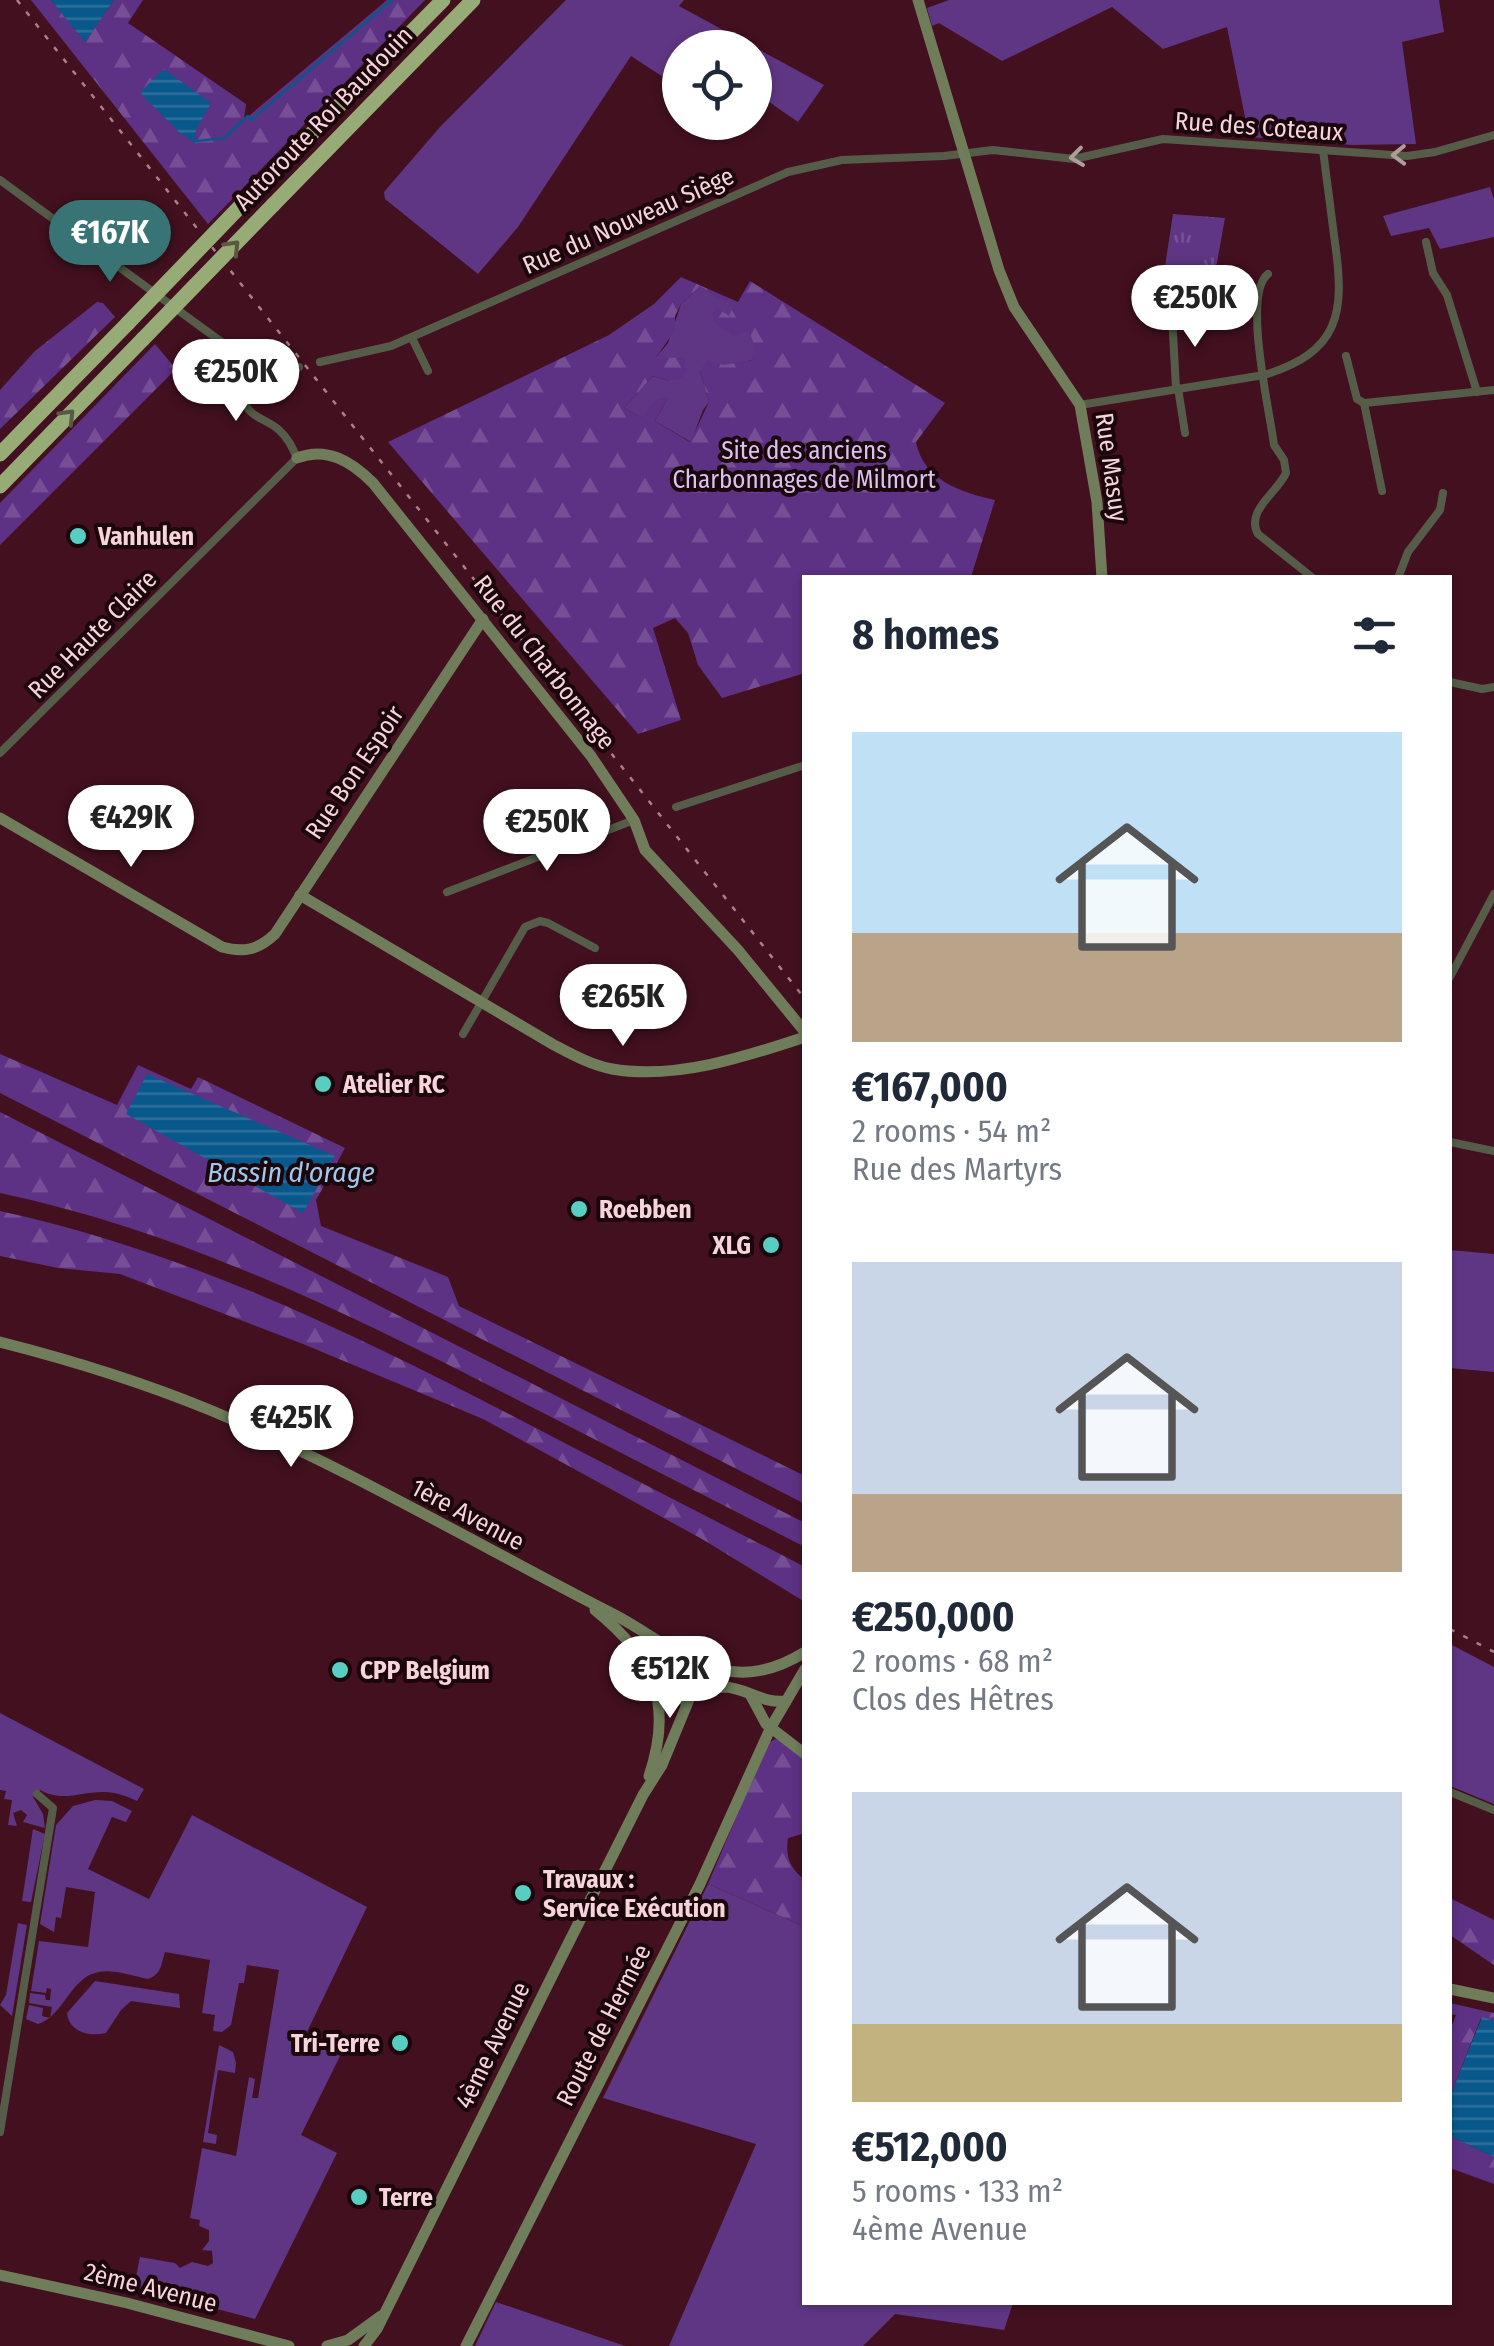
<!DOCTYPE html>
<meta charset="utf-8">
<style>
:root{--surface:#fff;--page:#f2f2f3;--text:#1f2937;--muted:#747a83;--accent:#387375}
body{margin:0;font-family:"Fira Sans Condensed",sans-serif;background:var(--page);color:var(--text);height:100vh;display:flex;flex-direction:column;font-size:38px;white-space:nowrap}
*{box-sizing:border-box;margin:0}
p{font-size:32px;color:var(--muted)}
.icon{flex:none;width:55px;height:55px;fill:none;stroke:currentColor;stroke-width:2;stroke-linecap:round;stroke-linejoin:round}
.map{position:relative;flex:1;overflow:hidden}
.panel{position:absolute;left:802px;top:575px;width:650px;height:1730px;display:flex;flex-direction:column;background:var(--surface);border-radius:0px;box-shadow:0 2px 8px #0004}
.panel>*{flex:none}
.controls{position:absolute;left:662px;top:30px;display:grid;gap:20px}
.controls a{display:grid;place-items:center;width:110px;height:110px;border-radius:50%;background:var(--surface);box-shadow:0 2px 8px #0004;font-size:50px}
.price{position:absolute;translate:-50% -85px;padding:0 22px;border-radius:35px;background:#fff;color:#222;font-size:32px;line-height:65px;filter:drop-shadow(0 2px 5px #0008)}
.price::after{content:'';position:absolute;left:50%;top:60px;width:30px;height:22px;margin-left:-15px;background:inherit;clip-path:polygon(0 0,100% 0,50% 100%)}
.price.on{background:var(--accent);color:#fff}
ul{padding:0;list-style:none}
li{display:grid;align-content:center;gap:20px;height:530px;padding:0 50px}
li span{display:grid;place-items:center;height:310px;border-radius:0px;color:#555}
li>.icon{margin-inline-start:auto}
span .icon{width:180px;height:180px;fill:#fffc;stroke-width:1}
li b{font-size:42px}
h2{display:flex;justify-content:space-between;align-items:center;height:120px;padding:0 50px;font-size:42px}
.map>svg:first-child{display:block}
.green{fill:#5f3684}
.forest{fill:url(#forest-firs);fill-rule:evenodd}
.park{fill:url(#park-tufts)}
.water{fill:url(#water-rules)}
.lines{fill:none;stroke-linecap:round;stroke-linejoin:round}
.stream{stroke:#09588c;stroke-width:2.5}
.street{stroke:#555d48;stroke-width:8}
.secondary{stroke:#6f7d5b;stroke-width:11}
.highway{stroke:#97ab76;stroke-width:15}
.rail{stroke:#aa818b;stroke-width:2.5;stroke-dasharray:5 10;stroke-linecap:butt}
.highway-bridge{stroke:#97ab76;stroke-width:15}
.oneway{stroke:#ae9e98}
.oneway2{stroke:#595841}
.poi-dot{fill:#57cec1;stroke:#1b060c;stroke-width:4}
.labels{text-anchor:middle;stroke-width:8;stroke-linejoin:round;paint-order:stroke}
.street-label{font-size:25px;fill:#f6d4da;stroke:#1b060c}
.park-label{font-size:25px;fill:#d7c2f0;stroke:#1b060c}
.poi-label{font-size:25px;font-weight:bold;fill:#f6d4da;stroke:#1b060c;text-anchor:start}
.water-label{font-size:28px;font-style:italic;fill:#9fc8ec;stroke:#1b060c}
</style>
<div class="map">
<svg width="1494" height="2346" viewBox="0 0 1494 2346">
<defs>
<pattern id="forest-firs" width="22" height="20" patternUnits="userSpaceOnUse" patternTransform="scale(2.5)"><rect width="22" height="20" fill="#5d3184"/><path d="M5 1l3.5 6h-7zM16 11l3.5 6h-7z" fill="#754e95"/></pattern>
<pattern id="park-tufts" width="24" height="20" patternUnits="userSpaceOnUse" patternTransform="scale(2.5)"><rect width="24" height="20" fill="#5f3684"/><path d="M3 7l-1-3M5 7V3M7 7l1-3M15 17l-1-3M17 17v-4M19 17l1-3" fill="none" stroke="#775295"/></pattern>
<pattern id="water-rules" width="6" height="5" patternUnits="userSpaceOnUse" patternTransform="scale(2.5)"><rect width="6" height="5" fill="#09588c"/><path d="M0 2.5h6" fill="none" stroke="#2d6f9c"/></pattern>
</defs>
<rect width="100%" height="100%" fill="#42101f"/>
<g class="green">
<path d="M566,0H684L679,6L824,85L798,122L755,92V48H680V88L631,56L518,227L478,274L385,199L384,192L440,127Z"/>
<path d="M949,0H1439L1444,32L1402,42L1416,144L1352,145L1249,137L1227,27L1163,49L1112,7L1002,61L939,23L932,26L927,8Z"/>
<path d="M1490,187L1494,199V237L1440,249L1429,228L1391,236L1383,216Z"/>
<path d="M700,286L734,307L729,317L716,307L749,331L757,349L752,360L700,371L709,402L703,410L691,442L655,421L667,399L643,418L624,408L653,376L669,381L653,361L668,343L681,304Z"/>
<path d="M1450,1250L1494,1254V1372L1450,1368Z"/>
<path d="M1450,1644L1494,1667V1804L1450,1786Z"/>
<path d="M0,1713L144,1789L137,1801C93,1778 73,1808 40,1790L33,1797L43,1814L45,1828L23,1822L27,1815L21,1810L13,1813L17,1826L8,1825L12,1800L4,1799L6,1791L0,1790Z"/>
<path d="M95,1800L112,1801L132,1811L126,1822L112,1817L88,1869L149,1899L192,1815L367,1907L305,2036L340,2056L301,2135L337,2153L255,2319L134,2287L140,2257L175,2263L180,2268L192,2262L208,2266L213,2263L212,2251L202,2250L209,2241V2230L199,2226L200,2220L190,2218L202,2148L236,2156L249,2077L255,2079L252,2098H258L279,1970L247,1965L244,1983H239L231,2025L222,2032L213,2031L215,2015L202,2013L210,1960L165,1952C161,1964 162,1974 148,1979C133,1976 113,1969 99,1972C71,1976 64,2016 38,2024L26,2019L29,2005L43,2008L42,2016L50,2018L52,2007L29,2003L30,1993L45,1995L46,2000H50L51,1989L47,1988L46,1993L31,1991L39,1941L88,1947L95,1892L66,1887L61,1918L56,1917L54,1932L40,1924L56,1825L73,1806Z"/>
<path d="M33,1829L45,1834L31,1902L22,1901Z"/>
<path d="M708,1884L805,1927V2302L1013,2303L1004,2330L895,2314L863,2346H669L756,2144L603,2098Z"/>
<path d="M18,1923L27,1925L12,2016L0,2005L6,1995Z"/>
<path d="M95,1981L179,1994L180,2008L131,2001L121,2010L106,2033C89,2037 69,2032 67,2013Z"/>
<path d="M219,2045L233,2052L236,2063L235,2073L218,2070L208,2133L217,2135L216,2144L203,2142Z"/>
<path d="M496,2302L625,2346H475Z"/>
</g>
<g class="forest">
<path d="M31,0H51L85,41L114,0H143L128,23L246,104L244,120L387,0H425L208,224Z"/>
<path d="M681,277L738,302L750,281L945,403L916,442C923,480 962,493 995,500L971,577L805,578V673L722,698L698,665L688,633L675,618L653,628L681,720L638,734L388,442L609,335L654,304ZM700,286L733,307L729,316L716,307L712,313L715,324L733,336L749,331L756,349L752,360L724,365L707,360L700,371L709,402L690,442L655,421L668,397C652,398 649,405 643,418L624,408L653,376L669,381L682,378L687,369L683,357L655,359L675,330V316L681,304Z"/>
<path d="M97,302L103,303L115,317L0,429V390L35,351Z"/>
<path d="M155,344L176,369L0,545V503Z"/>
<path d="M0,1054L117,1105L138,1065L191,1089L198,1077L345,1148L316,1200L321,1226L448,1277L459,1306L805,1476V1504L0,1093Z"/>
<path d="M0,1112L805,1523V1547C703,1495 602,1443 500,1391C339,1309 179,1231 0,1193Z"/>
<path d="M0,1211C183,1251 342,1328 507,1413C606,1465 706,1516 805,1567V1602L702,1539L483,1419L303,1344L120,1274L58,1268L0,1256Z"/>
<path d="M775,1739L790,1742L805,1754V1833L788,1838C785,1857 790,1868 805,1880V1927L708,1884L767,1744Z"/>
<path d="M1450,1898L1494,1920V1965L1450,1935Z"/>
<path d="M1450,2003L1494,2013V2021L1481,2018L1450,2096V2030L1456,2015L1450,2014Z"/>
<path d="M1450,2136L1494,2157V2184L1450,2168Z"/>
</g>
<path class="park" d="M1173,214L1225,218L1214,279L1164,273Z"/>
<g class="water">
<path d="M51,0H114L85,42Z"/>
<path d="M164,69L211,103L195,132L197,144L180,133L142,95L141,91Z"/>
<path d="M147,1074L335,1156L303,1213L126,1114Z"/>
<path d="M1482,2017L1494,2021V2157L1450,2136V2096Z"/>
</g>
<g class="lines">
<path class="stream" d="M197,141L224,138L248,116L251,120L392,0"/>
<g class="street">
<path d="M0,180L238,354L246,364L299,367"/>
<path d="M1426,242L1433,273L1447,295L1477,392"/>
<path d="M1268,274C1242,294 1270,412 1274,445L1284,460L1286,473C1277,493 1245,511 1258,534L1313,578"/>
<path d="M1148,311L1211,320"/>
<path d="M1172,315L1176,388"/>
<path d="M412,338L428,371"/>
<path d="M1346,356L1357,399L1364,403L1382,491"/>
<path d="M320,362L391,346L788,172L842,160L944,156L993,150L1074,159L1163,139L1407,156L1435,152L1494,135"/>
<path d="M1178,388L1185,433"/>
<path d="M1364,403L1494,390"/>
<path d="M1080,405L1264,375C1340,352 1345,313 1335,243C1331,212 1327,181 1323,150"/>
<path d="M1398,578L1408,552L1440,510L1443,493"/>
<path d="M1450,682L1482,689L1494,687"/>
<path d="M0,753L297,458C292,447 288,438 279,430C266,418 247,418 243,397C241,386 246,375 246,364"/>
<path d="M676,807L805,765"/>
<path d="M447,892L634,820"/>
<path d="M1450,977L1494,894"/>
<path d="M463,1034L525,927L540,921L548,923L595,948"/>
<path d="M1450,1142L1494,1151"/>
<path d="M1450,1792L1494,1810"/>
<path d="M0,2132L53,1808L37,1794"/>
</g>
<g class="secondary">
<path d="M918,0L999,270L1014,307L1080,405L1097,502L1102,578"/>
<path d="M297,458C327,446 352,462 373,483L591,756L634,820L645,850L738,950L805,1032"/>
<path d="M0,818L222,947C244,953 258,950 275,934L483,619"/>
<path d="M300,895L554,1045C573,1055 591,1065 612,1069C675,1080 745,1057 805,1037"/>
<path d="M0,1342C71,1360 142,1382 210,1410C348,1468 478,1545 611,1613C640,1627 667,1650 697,1662C736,1679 770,1674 805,1652"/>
<path d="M595,1610C653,1657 674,1702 649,1776"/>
<path d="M654,1678L663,1660L681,1655"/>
<path d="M659,1691C682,1711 699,1687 725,1687C747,1688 762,1704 786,1701"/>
<path d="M751,1696L766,1724L805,1754"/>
<path d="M1450,1989L1494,1998"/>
<path d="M0,2275L127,2303L289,2346"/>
<path d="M327,2346L348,2340L381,2316"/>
<path d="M364,2346L377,2329L560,1960L643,1795L662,1765L690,1697"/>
<path d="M466,2346L700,1884L771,1727L805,1669"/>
</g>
<g class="highway">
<path d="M255,191L443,0"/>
<path d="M273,205L473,0"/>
<path d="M0,454L128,323"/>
<path d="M0,486L143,339"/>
</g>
<g class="rail">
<path d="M17,0L805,999"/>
<path d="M1450,1629L1494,1652"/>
</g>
<g class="highway-bridge">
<path d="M128,323L255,191"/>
<path d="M143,339L273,205"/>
</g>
</g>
<defs><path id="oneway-chevron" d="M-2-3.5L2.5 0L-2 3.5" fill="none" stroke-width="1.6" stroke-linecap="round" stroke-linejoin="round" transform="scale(2.5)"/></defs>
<g class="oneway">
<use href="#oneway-chevron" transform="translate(1399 155) rotate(179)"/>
<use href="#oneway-chevron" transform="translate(1077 157) rotate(173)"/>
</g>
<g class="oneway2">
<use href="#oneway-chevron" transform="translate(233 247) rotate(-46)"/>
<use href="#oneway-chevron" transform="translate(68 416) rotate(-46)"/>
</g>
<g class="poi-dot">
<circle cx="78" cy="536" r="10"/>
<circle cx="323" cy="1084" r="10"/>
<circle cx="579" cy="1209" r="10"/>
<circle cx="771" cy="1245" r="10"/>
<circle cx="340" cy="1670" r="10"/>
<circle cx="523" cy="1893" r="10"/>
<circle cx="400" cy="2043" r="10"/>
<circle cx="359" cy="2197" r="10"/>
</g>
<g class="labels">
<g class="street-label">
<text transform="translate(323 118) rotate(-46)" y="9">Autoroute Roi Baudouin</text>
<text transform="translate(1259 126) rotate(4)" y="9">Rue des Coteaux</text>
<text transform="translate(628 220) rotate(-24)" y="9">Rue du Nouveau Siège</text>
<text transform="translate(1112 467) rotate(82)" y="9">Rue Masuy</text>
<text transform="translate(92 634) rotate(-45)" y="9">Rue Haute Claire</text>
<text transform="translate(545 662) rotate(52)" y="9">Rue du Charbonnage</text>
<text transform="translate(354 772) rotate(-56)" y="9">Rue Bon Espoir</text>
<text transform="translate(468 1514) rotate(28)" y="9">1ère Avenue</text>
<text transform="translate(603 2025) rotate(-63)" y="9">Route de Hermée</text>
<text transform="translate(492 2045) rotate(-64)" y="9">4ème Avenue</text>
<text transform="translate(151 2287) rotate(14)" y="9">2ème Avenue</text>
</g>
<g class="park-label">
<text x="804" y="459">Site des anciens<tspan x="804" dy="29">Charbonnages de Milmort</tspan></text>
</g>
<g class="poi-label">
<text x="98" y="545">Vanhulen</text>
<text x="343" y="1093">Atelier RC</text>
<text x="599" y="1218">Roebben</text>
<text x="751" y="1254" text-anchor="end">XLG</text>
<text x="360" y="1679">CPP Belgium</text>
<text x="543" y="1888">Travaux :<tspan x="543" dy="29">Service Exécution</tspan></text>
<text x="380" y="2052" text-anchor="end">Tri-Terre</text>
<text x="379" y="2206">Terre</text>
</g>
<g class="water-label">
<text x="291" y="1182">Bassin d'orage</text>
</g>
</g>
</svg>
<div class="controls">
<a><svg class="icon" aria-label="locate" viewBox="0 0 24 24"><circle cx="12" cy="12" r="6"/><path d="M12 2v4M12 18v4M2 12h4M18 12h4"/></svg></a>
</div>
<b class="price on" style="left:110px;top:285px">€167K</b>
<b class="price" style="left:1195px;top:350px">€250K</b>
<b class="price" style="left:236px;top:424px">€250K</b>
<b class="price" style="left:131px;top:870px">€429K</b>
<b class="price" style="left:547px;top:874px">€250K</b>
<b class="price" style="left:623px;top:1049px">€265K</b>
<b class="price" style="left:291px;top:1470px">€425K</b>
<b class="price" style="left:670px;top:1721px">€512K</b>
<section class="panel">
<h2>8 homes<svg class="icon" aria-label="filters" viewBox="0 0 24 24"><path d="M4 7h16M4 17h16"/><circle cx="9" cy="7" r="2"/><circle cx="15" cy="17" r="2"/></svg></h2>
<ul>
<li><span style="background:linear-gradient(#bfe0f5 65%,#b9a48a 0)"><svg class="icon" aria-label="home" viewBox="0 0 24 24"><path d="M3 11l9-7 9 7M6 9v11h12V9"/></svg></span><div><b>€167,000</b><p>2 rooms · 54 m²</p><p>Rue des Martyrs</p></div></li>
<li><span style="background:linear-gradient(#c9d6e8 75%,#b9a48a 0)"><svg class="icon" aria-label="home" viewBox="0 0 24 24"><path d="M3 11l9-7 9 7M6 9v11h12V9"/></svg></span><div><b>€250,000</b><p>2 rooms · 68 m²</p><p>Clos des Hêtres</p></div></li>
<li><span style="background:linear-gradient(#c9d6e8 75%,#c2b280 0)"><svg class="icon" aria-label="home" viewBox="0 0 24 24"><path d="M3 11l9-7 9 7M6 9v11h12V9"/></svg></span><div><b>€512,000</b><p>5 rooms · 133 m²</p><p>4ème Avenue</p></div></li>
</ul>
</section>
</div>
